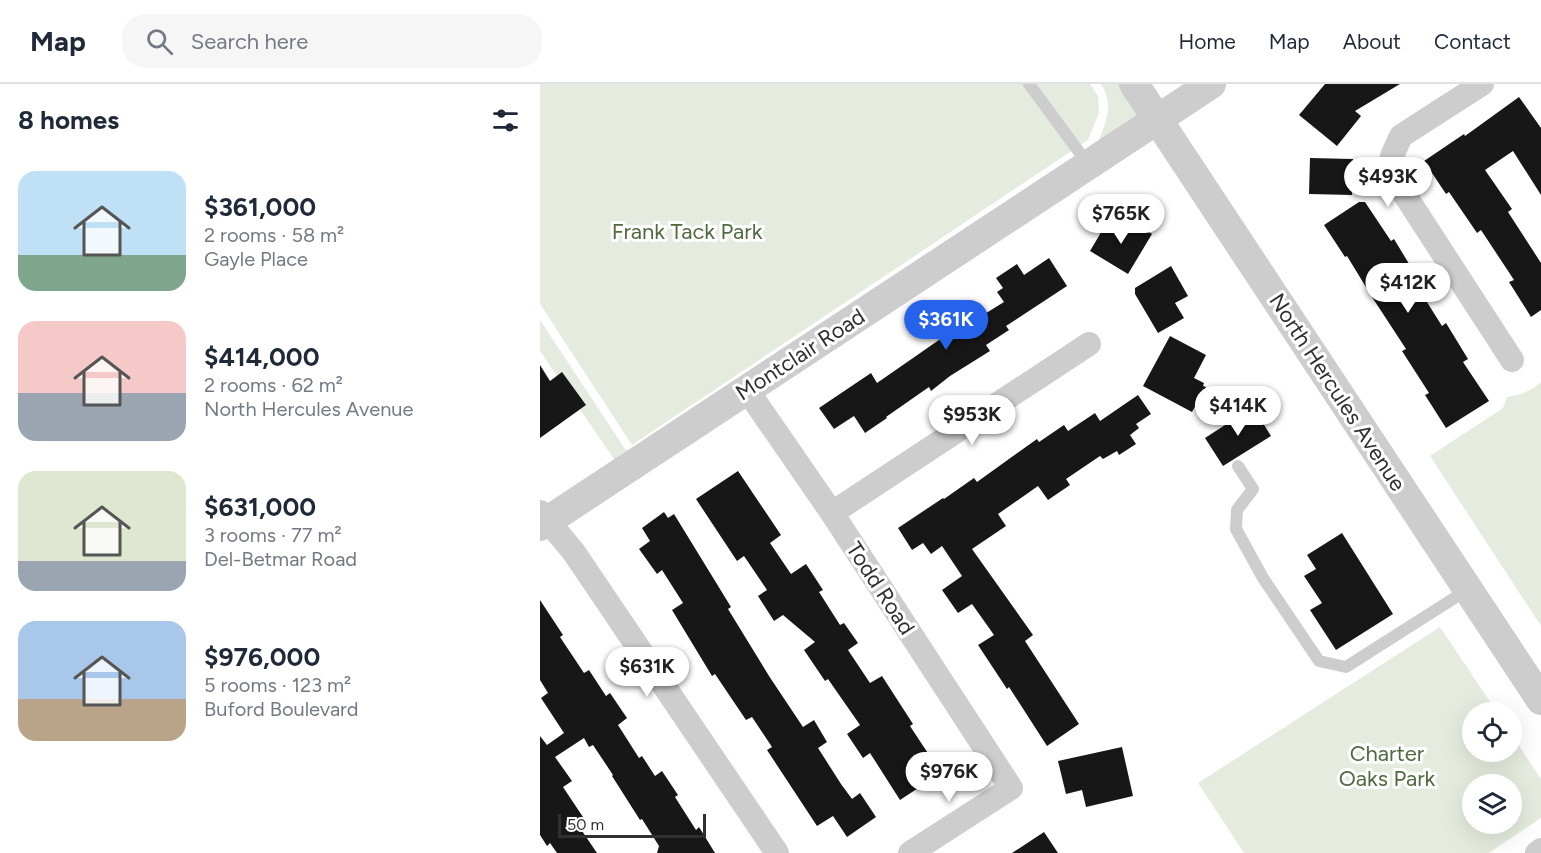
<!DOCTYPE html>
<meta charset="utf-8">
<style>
:root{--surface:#fff;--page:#f6f6f7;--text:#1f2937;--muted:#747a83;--line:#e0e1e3;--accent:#2563eb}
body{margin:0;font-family:Figtree,sans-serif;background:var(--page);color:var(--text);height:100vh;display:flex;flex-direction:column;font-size:22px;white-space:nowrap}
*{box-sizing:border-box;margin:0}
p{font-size:20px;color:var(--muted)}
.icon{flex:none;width:33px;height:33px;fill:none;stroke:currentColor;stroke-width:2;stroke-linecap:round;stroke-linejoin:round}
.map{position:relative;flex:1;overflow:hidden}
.details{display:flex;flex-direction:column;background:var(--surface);width:540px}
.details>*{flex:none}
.controls{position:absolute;left:922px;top:618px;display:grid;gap:12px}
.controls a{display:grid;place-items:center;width:60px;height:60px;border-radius:50%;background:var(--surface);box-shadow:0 6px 24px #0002;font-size:30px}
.scale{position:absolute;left:18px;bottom:15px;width:148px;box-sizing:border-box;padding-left:6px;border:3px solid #303030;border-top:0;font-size:16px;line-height:21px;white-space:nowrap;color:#303030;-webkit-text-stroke:4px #fff;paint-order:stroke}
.price{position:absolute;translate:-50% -51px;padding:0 14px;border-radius:21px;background:#fff;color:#222;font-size:20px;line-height:39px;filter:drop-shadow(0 2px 3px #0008)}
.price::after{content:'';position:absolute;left:50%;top:36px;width:18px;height:14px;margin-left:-9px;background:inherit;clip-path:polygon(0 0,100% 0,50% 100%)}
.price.selected{background:var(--accent);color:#fff}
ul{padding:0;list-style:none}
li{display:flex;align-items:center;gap:18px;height:150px;padding:0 18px}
li span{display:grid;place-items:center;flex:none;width:168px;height:120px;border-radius:18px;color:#555}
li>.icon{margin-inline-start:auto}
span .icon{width:72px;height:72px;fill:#fffc;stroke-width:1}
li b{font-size:26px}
h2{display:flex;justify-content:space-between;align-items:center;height:72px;padding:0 18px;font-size:26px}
header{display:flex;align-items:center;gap:36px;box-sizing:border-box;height:84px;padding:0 30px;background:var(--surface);border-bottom:2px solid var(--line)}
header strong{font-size:28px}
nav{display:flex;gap:33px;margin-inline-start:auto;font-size:21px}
.search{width:420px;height:54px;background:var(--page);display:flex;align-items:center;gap:15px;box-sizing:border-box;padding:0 21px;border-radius:24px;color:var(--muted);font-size:22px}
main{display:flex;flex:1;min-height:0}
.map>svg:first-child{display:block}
.green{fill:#e5ecdf;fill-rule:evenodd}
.building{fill:#171717}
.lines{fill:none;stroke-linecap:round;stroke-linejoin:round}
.service{stroke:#cdcdcd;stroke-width:12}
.minor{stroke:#cdcdcd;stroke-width:24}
.tertiary{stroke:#cdcdcd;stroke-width:30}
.labels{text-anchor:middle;stroke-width:6;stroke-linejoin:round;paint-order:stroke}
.park-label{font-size:22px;fill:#506a3f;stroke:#fff}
.street-label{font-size:22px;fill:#303030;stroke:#fff}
</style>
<header>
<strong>Map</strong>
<div class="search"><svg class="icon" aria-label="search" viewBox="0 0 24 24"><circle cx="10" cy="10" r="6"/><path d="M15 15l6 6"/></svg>Search here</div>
<nav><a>Home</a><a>Map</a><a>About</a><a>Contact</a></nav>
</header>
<main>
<section class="details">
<h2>8 homes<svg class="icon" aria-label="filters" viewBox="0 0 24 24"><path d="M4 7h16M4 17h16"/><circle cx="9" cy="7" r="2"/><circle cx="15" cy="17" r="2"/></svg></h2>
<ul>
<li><span style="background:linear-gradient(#bfe0f5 70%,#7fa58c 0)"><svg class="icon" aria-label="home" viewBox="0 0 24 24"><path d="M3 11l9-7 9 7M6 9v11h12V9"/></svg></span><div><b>$361,000</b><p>2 rooms · 58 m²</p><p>Gayle Place</p></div></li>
<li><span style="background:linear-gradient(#f6c9c9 60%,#9aa5b1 0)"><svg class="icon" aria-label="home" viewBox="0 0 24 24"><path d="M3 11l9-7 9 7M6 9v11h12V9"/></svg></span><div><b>$414,000</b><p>2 rooms · 62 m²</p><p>North Hercules Avenue</p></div></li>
<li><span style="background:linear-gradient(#dfe7d0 75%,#9aa5b1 0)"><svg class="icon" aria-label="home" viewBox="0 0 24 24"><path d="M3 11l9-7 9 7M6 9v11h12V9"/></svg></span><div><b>$631,000</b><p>3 rooms · 77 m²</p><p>Del-Betmar Road</p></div></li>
<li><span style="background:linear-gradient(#a9c7e8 65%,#b9a48a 0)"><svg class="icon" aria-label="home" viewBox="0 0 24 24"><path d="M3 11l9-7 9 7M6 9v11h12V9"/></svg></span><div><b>$976,000</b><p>5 rooms · 123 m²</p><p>Buford Boulevard</p></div></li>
</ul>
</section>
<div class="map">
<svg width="1001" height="769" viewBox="0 0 1001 769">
<rect width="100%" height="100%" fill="#fff"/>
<g class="green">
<path d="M0,0H550L558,12L559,29L548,56L92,361L0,220Z"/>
<path d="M561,0H582L603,30L557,61C565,40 575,21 561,0Z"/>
<path d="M0,236L85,365L92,367L76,378L0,267Z"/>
<path d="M1001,298V542L890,372L963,324L967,313C981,311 991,307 1001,298Z"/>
<path d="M900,543L957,628H933V668H972V651L1001,695V734L949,769H704L658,699ZM933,700H972V740H933Z"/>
</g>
<g class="building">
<path d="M785,0H860L815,27L821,32L797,62L759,31Z"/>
<path d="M979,13L1001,44V111L973,67L945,86L972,125L968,128L1001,179V226L991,233L969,198L974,196L941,146L937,149L909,108L906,110L884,77L924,50L925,52Z"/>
<path d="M770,74L813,75L812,111L769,110Z"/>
<path d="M819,118H825L851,157L854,155L874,188L870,191L902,242L906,239L928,275L923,278L949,317L906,344L885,311L889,309L862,267L866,265L832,213L807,172L805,173L784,141Z"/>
<path d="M586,135L612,150L588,190L550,167L566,140L578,148Z"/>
<path d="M509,174L527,202L466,242L469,246L446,261L450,267L410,292L391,307L389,303L346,333L347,334L325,349L314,332L294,345L279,324L331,289L337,299L409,249L404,242L429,227L431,228L434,226L443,231L464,218L457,208L463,204L456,194L477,180L484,191Z"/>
<path d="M631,182L648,212L635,219L644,234L618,249L595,210V204Z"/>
<path d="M630,252L666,271L654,294L664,299L663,302L666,303L652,328L603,302Z"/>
<path d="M0,281L10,297L22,288L46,321L0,354Z"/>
<path d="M598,311L611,330L596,340L599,344L590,351L596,360L579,371L577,367L563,375L560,372L526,395L530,401L508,416L498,402L458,430L466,442L432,465L493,551L485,557L539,640L507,662L469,603L467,605L438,561L454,551L432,520L418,529L402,506L422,492L402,462L391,470L383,459L372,466L358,444L403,414L404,415L434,394L437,398L497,355L499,358L524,341L528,347L555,329L560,337Z"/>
<path d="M713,323L731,352L683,382L665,354Z"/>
<path d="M198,387L241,451L230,459L251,490L266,480L283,506L279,508L300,541L304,539L318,559L308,566L330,599L342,592L373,640L370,642L401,689L360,716L330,669L323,674L307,650L320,641L288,595L285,597L264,566L275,558L243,531L234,537L218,512L227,506L204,472L197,477L156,415Z"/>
<path d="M124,428L128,434L134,430L191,523L188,525L229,592L263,643L274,636L287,658L278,664L301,700L312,715L320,709L336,733L307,753L293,732L277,742L227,666L232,663L212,633L206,636L175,590L172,592L132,526L143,519L122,486L117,490L99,465L110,457L102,444Z"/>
<path d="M802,449L853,530L796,566L770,526L782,519L764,492L776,485L767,471Z"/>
<path d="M0,516L23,551L20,553L44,589L49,586L66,612L70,609L87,634L78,641L99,674L102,672L115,692L122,687L138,711L135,713L156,746L159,743L175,769H117L119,762L102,735L100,736L72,692L73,691L53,661L49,663L44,654L15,673L32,697L23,703L45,736L38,741L57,769H17L10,759L7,762L0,751V652L7,661L24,649L1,614L8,609L0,596Z"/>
<path d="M582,663L593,712L546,723L542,706L526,710L518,677Z"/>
<path d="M504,748L518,769H472Z"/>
</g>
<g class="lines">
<g class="service">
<path d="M489,0L548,80"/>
<path d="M698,382L713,405L697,426L696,445L723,494L779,577L806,583L927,506"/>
</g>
<g class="minor">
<path d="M942,0L861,52L852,72L854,94L972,276"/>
<path d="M207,306L292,429L471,704L370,769"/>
<path d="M0,428L33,467L237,769"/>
<path d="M292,429L549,260"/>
<path d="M997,769L1001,766"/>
</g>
<g class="tertiary">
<path d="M594,0L1001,616"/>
<path d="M0,442L671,0"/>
</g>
</g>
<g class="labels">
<g class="park-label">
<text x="147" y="155">Frank Tack Park</text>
<text x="847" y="677">Charter<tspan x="847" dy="25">Oaks Park</tspan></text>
</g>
<g class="street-label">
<text transform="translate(260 270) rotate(-33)" y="8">Montclair Road</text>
<text transform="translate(798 308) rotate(57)" y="8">North Hercules Avenue</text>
<text transform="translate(341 504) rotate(57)" y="8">Todd Road</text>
</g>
</g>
</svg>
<div class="controls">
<a><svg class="icon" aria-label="locate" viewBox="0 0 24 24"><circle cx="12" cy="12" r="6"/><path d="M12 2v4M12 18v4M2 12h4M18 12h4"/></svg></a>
<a><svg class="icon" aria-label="layers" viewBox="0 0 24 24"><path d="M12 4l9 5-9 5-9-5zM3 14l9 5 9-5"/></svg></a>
</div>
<div class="scale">50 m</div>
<b class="price" style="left:848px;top:124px">$493K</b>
<b class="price" style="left:581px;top:161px">$765K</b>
<b class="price" style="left:868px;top:230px">$412K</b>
<b class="price selected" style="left:406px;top:267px">$361K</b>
<b class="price" style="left:698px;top:353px">$414K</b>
<b class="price" style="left:432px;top:362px">$953K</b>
<b class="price" style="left:107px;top:614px">$631K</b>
<b class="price" style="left:409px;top:719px">$976K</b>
</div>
</main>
